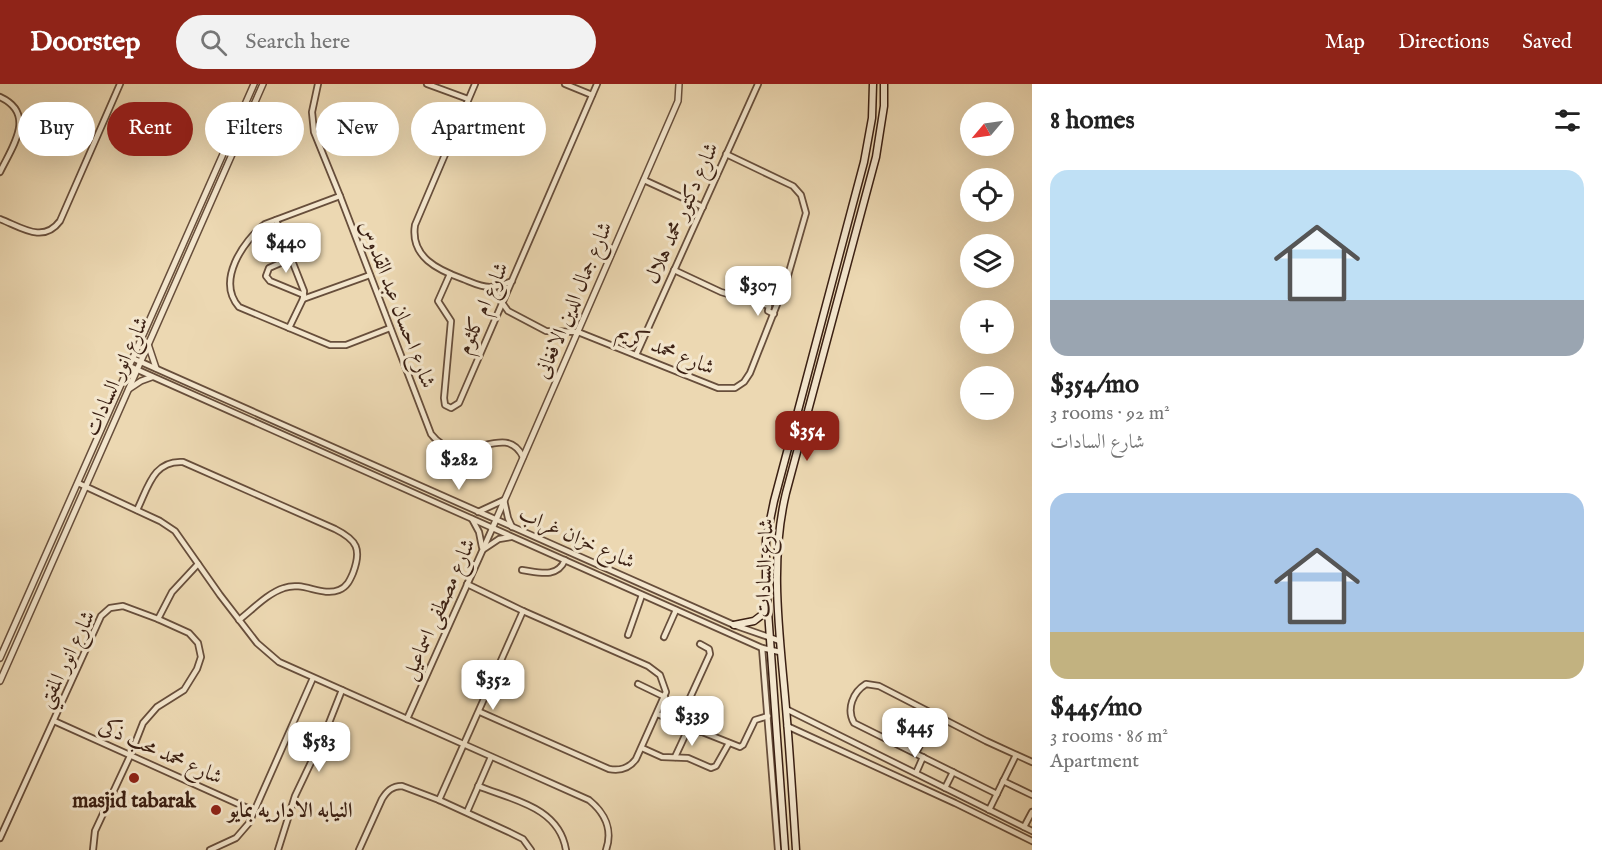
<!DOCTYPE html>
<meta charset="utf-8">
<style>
:root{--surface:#fff;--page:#f2f2f2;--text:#222;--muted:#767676;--accent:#8f2418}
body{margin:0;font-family:"IM FELL English",Amiri,serif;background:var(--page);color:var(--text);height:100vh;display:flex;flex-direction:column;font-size:22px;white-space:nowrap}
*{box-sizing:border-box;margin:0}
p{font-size:20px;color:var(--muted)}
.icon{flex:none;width:33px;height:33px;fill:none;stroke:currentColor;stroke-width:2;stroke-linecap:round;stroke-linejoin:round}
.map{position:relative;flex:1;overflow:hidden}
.side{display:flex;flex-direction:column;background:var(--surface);width:570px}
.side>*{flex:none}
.hud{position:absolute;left:18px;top:18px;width:570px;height:54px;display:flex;gap:12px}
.needle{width:39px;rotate:241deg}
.tools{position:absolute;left:960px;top:18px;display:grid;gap:12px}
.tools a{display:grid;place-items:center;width:54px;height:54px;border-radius:50%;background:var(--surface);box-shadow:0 6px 24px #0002;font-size:30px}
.price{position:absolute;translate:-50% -51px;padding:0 14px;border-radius:12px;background:#fff;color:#222;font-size:20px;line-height:39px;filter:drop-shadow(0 2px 3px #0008)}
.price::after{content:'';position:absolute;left:50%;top:36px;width:18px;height:14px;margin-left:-9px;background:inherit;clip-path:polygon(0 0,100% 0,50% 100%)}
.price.current{background:var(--accent);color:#fff}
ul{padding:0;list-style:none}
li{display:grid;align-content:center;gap:12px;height:318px;padding:0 18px}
li span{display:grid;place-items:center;height:186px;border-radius:18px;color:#555}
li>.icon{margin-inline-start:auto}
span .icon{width:108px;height:108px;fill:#fffc;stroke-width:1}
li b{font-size:26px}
h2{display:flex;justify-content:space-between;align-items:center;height:72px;padding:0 18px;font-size:26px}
.chip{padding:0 21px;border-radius:27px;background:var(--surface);box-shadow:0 6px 24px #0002;font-size:21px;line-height:54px}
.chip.current{background:var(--accent);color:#fff}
header{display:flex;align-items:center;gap:36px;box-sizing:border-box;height:84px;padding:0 30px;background:var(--accent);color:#fff}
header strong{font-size:28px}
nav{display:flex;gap:33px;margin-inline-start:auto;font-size:21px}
.search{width:420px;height:54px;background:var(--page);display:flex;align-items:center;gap:15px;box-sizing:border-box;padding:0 21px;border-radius:33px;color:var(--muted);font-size:22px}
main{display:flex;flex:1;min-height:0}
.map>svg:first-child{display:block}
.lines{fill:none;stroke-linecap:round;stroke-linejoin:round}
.minor-casing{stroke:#674e3b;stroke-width:8}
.tertiary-casing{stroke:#674e3b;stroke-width:8}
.secondary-casing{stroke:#3b2013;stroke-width:9}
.minor{stroke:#f3e6cd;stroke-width:4.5}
.tertiary{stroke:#f3e6cd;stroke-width:5}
.secondary{stroke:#f3e6cd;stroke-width:6}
.poi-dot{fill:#8f2418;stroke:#f3e6cd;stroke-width:2}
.labels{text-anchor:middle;stroke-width:6;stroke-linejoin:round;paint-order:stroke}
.street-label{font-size:21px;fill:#3b2013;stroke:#f3e6cd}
.poi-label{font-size:21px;font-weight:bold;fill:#3b2013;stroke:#f3e6cd}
</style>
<header>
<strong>Doorstep</strong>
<div class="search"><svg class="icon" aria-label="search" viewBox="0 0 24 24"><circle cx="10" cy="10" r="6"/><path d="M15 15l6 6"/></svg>Search here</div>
<nav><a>Map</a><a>Directions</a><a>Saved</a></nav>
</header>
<main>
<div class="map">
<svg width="1032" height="766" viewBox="0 0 1032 766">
<rect width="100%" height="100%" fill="#ecd8b2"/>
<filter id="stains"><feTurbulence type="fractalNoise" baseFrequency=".00333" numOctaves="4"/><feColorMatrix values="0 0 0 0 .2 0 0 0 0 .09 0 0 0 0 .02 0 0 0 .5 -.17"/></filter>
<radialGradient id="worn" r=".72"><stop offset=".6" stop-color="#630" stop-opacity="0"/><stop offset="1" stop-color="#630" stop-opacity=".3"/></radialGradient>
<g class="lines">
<defs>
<g id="minor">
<path d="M318,0L312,28L314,48L340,112L431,350C462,390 504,334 523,373"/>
<path d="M427,0L468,15"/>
<path d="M475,0L415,141C410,173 438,186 463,195C471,198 480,203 490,203C497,203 505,200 512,197"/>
<path d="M565,0L592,11"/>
<path d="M0,13C37,30 12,63 0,88"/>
<path d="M644,96L703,123"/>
<path d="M340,112L265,140C243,157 216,197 239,223L330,261H346L390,244"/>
<path d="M0,135C21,143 43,160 60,137L120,0"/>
<path d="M276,136L304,207L303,215L289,244"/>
<path d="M292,174L269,184L266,192L270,197L304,211"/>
<path d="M674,186L721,208L769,222L768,227L774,230"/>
<path d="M450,190L438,217L451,237L444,314L445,321L451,324L459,319L597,0"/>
<path d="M491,203L508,227L546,247L578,248L718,304H735L744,298L750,289L787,195L806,129L801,111L793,102L726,70"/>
<path d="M303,215L370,191"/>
<path d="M636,271L758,0"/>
<path d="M132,274L734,541L780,557"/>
<path d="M129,282L762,564L780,568"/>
<path d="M78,399L160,437L175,447L220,511L257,559L279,578L589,716C605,729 613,746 606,766"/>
<path d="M137,426C148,404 153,376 183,378L335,445C357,456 362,465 353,489C350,496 347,503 339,506C322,513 303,497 284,504C268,509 253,525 239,536"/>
<path d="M478,428L504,416L508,434L512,443"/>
<path d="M472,435L479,448L482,463"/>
<path d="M484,465L499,455L511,453"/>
<path d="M522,486C538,488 557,495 565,476"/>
<path d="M467,500L523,527L648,582L660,591L666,608L636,675C629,685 620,687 609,685L480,628"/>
<path d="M158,535L172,508L198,480"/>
<path d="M628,551L642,511"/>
<path d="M664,553L676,526"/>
<path d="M700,560L709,565L710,570L689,616L692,622L705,633L701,648"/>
<path d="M762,564L778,766"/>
<path d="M638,600L665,613"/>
<path d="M786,625L1032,747"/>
<path d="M657,630L740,663L743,661L755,636L768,632"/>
<path d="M407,635L492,445"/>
<path d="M54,637L254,727"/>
<path d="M787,642L955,719L1032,757"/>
<path d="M642,664L662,673L688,674L711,684L716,682L729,659"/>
<path d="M916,669L936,630"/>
<path d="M675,673L689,643"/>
<path d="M916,689L923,673"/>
<path d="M1003,697L1032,711"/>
<path d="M478,702C513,716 559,723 566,766"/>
<path d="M945,704L953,688"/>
<path d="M997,710L854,639C846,625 853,608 866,600L879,602L986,657L1032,678"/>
<path d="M439,716L523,527"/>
<path d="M989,726L1016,671"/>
<path d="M467,728L491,673"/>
<path d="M1024,743L1032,728"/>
<path d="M0,754L101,532L110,524L123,522L158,535L189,549L198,559L201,573L197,585L184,606L157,623L143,639L130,672L95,747L93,766"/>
<path d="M210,766L236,754L249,739L313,594"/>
<path d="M278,766L295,712L325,649L342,606"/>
<path d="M359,766L382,715C387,707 392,702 402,702L439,716L509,748L523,755L531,766"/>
</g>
<g id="tertiary">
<path d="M148,260L156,284"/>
<path d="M129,305L141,297L152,293"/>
<path d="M492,445L678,17L679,0"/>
<path d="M0,574L254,0"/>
<path d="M0,597L263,0"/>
</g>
<g id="secondary">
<path d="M734,541L754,537L767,527"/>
<path d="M785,766L766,499V456L774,417L864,78L872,34L873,0"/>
<path d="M796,766C793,719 790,671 786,624C780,552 769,480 786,409L876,73L884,22V0"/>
</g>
</defs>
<use href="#minor" class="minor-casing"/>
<use href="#tertiary" class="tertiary-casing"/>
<use href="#secondary" class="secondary-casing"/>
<use href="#minor" class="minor"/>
<use href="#tertiary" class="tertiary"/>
<use href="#secondary" class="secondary"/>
</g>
<g class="poi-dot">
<circle cx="134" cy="694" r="6"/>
<circle cx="216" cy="726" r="6"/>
</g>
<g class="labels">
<g class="street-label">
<text transform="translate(681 129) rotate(-66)" y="7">شارع دكتور محمد هلال</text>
<text transform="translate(573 216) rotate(-67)" y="7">شارع جمال الدين الافغانى</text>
<text transform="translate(398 220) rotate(69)" y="7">شارع احسان عبد القدوس</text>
<text transform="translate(482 224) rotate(-66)" y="7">شارع ام كلثوم</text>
<text transform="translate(666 265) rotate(22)" y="7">شارع محمد كريم</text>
<text transform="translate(116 292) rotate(-66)" y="7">شارع انور السادات</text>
<text transform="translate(577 453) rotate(24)" y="7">شارع خزان غراب</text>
<text transform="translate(764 484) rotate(-88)" y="7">شارع السادات</text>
<text transform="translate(438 525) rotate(-66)" y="7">شارع مصطفى اسماعيل</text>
<text transform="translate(66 575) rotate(-64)" y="7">شارع انور المفتي</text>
<text transform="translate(161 667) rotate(24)" y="7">شارع محمد محب ذكى</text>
</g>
<g class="poi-label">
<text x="134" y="723">masjid tabarak</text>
<text x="228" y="733" text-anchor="start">النيابه الاداريه بمايو</text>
</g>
</g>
<rect width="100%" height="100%" filter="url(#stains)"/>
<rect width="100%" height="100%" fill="url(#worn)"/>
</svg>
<div class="tools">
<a><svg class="needle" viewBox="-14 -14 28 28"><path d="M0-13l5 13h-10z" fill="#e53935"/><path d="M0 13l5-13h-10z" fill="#767676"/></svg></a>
<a><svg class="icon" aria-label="locate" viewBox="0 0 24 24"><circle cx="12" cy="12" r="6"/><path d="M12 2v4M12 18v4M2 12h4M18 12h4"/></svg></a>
<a><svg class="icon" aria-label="layers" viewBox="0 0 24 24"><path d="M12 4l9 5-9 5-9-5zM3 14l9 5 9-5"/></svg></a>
<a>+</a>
<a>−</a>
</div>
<b class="price" style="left:286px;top:190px">$440</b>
<b class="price" style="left:758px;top:233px">$307</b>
<b class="price current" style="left:807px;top:378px">$354</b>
<b class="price" style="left:459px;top:407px">$282</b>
<b class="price" style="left:493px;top:627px">$352</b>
<b class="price" style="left:692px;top:663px">$339</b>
<b class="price" style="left:915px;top:675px">$445</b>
<b class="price" style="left:319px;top:689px">$583</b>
<div class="hud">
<a class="chip">Buy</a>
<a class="chip current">Rent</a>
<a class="chip">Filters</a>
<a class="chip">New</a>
<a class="chip">Apartment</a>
</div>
</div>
<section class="side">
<h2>8 homes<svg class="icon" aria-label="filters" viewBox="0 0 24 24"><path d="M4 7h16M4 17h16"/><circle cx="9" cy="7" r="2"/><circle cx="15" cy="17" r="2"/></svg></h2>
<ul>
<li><span style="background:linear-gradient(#bfe0f5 70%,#9aa5b1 0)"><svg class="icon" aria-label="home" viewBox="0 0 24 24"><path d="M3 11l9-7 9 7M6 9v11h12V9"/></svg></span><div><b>$354/mo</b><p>3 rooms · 92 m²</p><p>شارع السادات</p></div></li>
<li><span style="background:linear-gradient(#a9c7e8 75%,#c2b280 0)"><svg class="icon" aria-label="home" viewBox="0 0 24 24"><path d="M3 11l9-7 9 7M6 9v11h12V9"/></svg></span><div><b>$445/mo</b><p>3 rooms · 86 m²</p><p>Apartment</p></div></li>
</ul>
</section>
</main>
